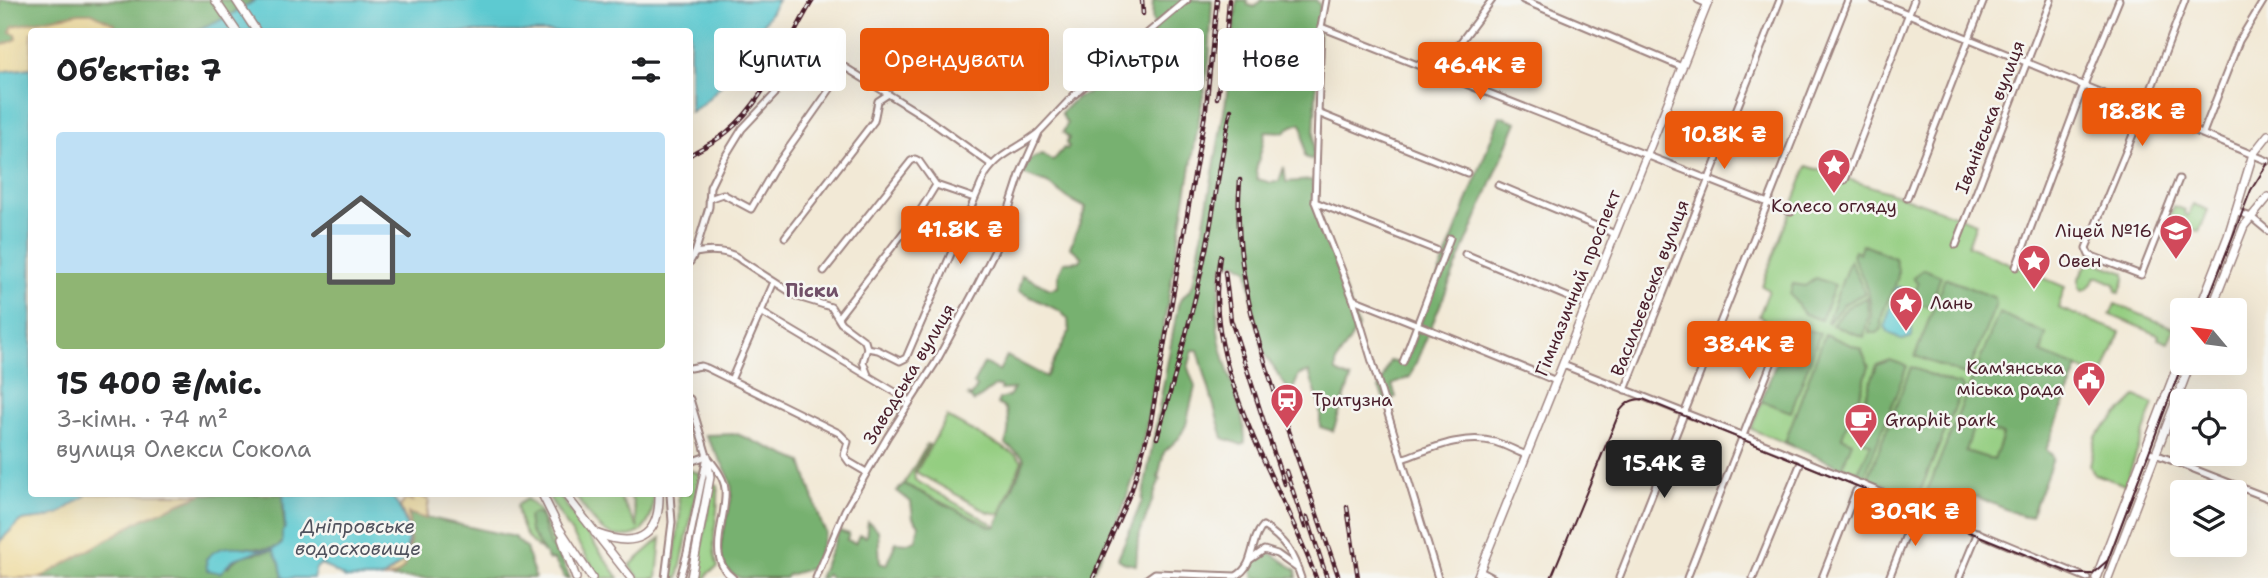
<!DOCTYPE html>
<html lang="uk">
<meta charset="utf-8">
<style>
:root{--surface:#fff;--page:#f6f6f6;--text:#202124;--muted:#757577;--accent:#ea580c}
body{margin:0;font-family:"Shantell Sans",sans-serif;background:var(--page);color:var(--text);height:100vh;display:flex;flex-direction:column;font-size:26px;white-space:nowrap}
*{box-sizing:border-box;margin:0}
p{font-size:23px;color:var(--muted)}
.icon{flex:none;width:38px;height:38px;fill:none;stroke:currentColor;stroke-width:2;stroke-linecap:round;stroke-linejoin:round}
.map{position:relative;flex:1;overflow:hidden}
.details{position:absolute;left:28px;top:28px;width:665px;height:469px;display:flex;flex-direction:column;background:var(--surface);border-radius:7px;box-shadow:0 7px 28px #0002}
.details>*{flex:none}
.top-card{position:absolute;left:714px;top:28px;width:665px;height:63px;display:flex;gap:14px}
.needle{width:46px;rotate:299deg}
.buttons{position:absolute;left:2170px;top:298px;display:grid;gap:14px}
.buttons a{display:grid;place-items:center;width:77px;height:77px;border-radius:7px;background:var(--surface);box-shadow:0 7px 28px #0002;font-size:35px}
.price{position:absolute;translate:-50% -60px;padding:0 16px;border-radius:7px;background:var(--accent);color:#fff;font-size:23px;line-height:46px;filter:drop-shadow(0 2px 4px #0008)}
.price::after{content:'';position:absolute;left:50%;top:42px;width:21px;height:16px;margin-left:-10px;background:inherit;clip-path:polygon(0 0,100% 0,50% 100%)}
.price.selected{background:#222;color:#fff}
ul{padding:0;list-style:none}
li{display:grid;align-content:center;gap:14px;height:371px;padding:0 28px}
li span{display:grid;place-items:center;height:217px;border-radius:7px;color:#555}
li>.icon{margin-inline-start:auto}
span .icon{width:126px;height:126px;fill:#fffc;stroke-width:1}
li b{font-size:30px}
h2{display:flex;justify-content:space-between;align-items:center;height:84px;padding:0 28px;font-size:30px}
.tag{padding:0 24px;border-radius:7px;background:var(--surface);box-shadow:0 7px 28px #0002;font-size:24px;line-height:63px}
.tag.selected{background:var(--accent);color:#fff}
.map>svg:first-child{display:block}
.green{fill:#94ce81;stroke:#6f7656;stroke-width:2}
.forest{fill:#77b16f;stroke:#60684d;stroke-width:2;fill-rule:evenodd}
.sand{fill:#eeda9e;stroke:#9c7c64;stroke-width:2}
.water{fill:#5dcad1;stroke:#54747e;stroke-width:2}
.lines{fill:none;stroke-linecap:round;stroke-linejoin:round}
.minor-casing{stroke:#9e8480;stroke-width:9}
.major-casing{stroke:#9e8480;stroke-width:10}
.minor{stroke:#fff;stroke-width:5}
.major{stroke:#fff;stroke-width:7}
.tram{stroke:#4a1f2b;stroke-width:2}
.rail-casing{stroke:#4a1f2b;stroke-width:4.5}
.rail{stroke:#f6f6f2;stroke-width:2;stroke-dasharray:5;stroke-linecap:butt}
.labels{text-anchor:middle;stroke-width:5;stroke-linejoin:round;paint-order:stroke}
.street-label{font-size:18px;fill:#4a1f2b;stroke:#f6f6f2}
.poi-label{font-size:18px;fill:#4a1f2b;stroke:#f6f6f2;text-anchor:start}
.neighbourhood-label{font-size:19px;font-weight:bold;fill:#705068;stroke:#f6f6f2}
.water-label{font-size:19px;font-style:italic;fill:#50525d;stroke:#f6f6f2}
</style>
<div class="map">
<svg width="2268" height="578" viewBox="0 0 2268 578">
<rect width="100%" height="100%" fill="#f6f6f2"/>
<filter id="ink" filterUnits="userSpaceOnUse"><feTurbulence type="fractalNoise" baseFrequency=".0143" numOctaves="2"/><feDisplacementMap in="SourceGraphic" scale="14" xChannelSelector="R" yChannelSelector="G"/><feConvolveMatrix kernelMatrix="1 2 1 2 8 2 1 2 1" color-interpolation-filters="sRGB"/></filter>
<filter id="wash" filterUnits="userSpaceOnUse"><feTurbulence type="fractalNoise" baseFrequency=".00686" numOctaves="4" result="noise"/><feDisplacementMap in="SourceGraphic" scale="28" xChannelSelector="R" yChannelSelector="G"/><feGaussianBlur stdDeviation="1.57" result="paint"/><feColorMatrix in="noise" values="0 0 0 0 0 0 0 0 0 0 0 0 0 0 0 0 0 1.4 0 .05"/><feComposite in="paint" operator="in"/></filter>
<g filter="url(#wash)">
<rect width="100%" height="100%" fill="#f2e9d6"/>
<g class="green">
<path d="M1807,166L1907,198L1976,223L1968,246L2065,287L2058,308L2120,332L2102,377L2078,368L2046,450L2052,455L2034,509L1975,485L1961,516L1751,429L1787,336L1759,316L1769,290L1762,286Z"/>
<path d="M2193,204L2208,210L2199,232L2184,226L2175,244L2161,238L2174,206L2185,210L2184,214L2188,216Z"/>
<path d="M2089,260L2125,273V278L2119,293L2116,292L2115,284L2099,277H2095C2092,284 2090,289 2082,291L2079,288V278Z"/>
<path d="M2115,304L2174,328L2168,343L2158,339L2159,335L2110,315Z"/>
<path d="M2136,397L2154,404L2125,485L2094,474L2090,466L2096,436Z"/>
<path d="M947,417L1016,455L1022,461L1000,514L988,512L916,472Z"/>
<path d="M927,444L929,445L914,472L915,480L996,526L991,527L904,484Z"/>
<path d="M690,470L700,474L681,565L678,578H672L680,513L678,494H690Z"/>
<path d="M716,484L718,486C720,514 708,540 718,567L708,573L706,578H696L713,485Z"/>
<path d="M547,494H558L619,578H600Z"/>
<path d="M574,494H618L638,528L633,502L629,494H653C654,514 647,538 622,536C616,536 611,535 606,532C593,524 583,505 574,494Z"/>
<path d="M527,499L539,510L564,565L549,544L540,515L530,531L543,551C524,540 520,526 517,505Z"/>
<path d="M661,538L657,578H640L629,566Z"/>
</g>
<g class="forest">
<path d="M0,0H256L227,17L194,31L32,32L31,68L0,72Z"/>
<path d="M1153,0H1212L1209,61L1147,423L1136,471L1121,513L1090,578H830L827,574L824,578H819L839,531L849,534L847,540L855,543L860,535L866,537L868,522L878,530L880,563L886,565L896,542L908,543L916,540L919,525L913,518L911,502L897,491L904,484L991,527L996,526L1024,461L1023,457L1005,444C1010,431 1010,420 1005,408L997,404L999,399L1009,396L1014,389L1001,390L1000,386H995L974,402L967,395L971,397L977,387L973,384L984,363L999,371L1007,356L1046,377L1069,332L1068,319L1060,311L1018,291L1022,275L1050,289L1058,287L1059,273L1064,262L1080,261L1082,257L1070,247L1086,208L1069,199L1047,183L1022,174L1030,159L1042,154L1053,161L1064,148L1067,149L1069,146L1066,144L1069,138L1063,132L1067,124L1061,113L1077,97L1087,94L1106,80L1156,28L1152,20Z"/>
<path d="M1237,0H1247L1248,5L1255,7L1261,0H1316L1320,5L1313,160L1305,157L1303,128L1300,123L1288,128L1285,132L1266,131L1256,170L1257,179L1272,183L1279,181L1284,167L1286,182L1312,180L1314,205L1358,327L1336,362V372L1351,379L1333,431L1320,427V406L1309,372L1299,375L1291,394L1264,353L1254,313L1248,270L1237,263L1225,262L1222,270C1221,289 1215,311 1218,330C1222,367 1245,406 1245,442L1242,445L1223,438L1198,350H1193L1188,368L1195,387L1186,425L1179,438L1164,452L1158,478L1160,479L1138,539L1136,565C1129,564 1121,563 1118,558L1142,501L1178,305C1182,295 1189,293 1193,284L1226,100Z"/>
<path d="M1500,116L1517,122L1410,377L1392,385L1396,397L1385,401L1379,388C1384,380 1385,370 1390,361L1404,364Z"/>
<path d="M1862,244L1895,258C1896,264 1899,269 1898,275C1896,292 1877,311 1882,329L1877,333H1869C1875,299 1866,284 1852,255L1854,251L1859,253Z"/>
<path d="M1850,260L1865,293L1844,304L1828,323L1827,322Z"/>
<path d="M1924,269L1941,276L1929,307C1919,303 1908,302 1909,290L1916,291L1918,283L1913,277Z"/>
<path d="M1816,278L1835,285L1821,320L1804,314L1790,294L1793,284L1805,286Z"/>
<path d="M1945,278L1995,298L1996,304L1967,376L1915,356Z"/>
<path d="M1867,297L1868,316L1864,337L1832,325L1847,307Z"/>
<path d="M1999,313L2046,334L2041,353L2078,367L2046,450L2052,455L2053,459L2031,516L2024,517L1975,496L1966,518L1925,501L1924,499ZM1974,425L2003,435L1994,460L1966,451Z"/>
<path d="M1801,329L1820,333L1791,412L1761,401L1787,336Z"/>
<path d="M1825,334L1861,349L1869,366L1854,415L1849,419L1842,437L1852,442L1842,468L1785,442Z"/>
<path d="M1890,360L1907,366L1864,477L1846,470L1847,468L1858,472L1871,444L1862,440L1864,426L1860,412L1877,365Z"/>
<path d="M1911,367L1954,384H1961L1963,388L1919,494L1914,497L1868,478Z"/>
<path d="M737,434L802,462L822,525L826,532L813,568L788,575L785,578H741C698,564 737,511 731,484C729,470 712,448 705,435Z"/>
<path d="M88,494H283C285,500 283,504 283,509C283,520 287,531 282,542C275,559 228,534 206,559L228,567C239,552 257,554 274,550L280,563L283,578H0V541L60,513Z"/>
<path d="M408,513L514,537L526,548L535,578H391C415,559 411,541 408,513Z"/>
<path d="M534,513L540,515L549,544L564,565L570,578H565L554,560H549L530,531L528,517Z"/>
<path d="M1266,553L1273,554L1296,570L1297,578H1253V572L1250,570L1258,558Z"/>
</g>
<g class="sand">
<path d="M79,13H92L114,24L117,31L32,32L31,68L0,72V46L17,39L16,34L10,32L13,26Z"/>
<path d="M88,494H202L143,519L40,578H0V541L20,521L45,518L60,513Z"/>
<path d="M407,494H416L429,500L426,519L408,513C410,536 416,578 382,578C412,562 414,535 400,507L405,500L413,501Z"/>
</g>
<g class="water">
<path d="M256,0H778C758,32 723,95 690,112V32H194L227,17Z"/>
<path d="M31,68L32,494H88L60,513L45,518L20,521L0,541V72Z"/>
<path d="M1899,287L1904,289C1903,305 1914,320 1912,337L1903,340L1889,333L1885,326L1896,289Z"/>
<path d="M283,494H390C406,514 413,536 403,562L382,578H346L321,564L316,568L313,578H283L280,563L273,550L259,551L234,559L220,573L207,570L206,559C229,532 262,560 282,544V533L285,528Z"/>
</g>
</g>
<g filter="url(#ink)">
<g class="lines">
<defs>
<g id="minor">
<path d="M1326,0L1321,27L1315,202L1353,299L1438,578"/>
<path d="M1523,0L1682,67"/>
<path d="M1698,0L1707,4"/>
<path d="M1874,0L2268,161"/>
<path d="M1321,27L1791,212"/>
<path d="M1443,74L1454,51L1492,0"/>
<path d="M1318,113L1467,173"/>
<path d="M2203,133L2239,41L2264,0"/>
<path d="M2179,179L2141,275L2089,255L2086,248L2144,108L2185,0"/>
<path d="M1845,180L1914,0"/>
<path d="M1498,185L1615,234"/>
<path d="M1907,198L1984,0"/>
<path d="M709,199L723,194L751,209L776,166L845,68"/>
<path d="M1315,202L1436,250"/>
<path d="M2235,211L2251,217L2268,231"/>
<path d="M785,237L874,121L878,101L887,95"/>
<path d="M1956,245L2051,0"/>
<path d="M695,253C710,250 731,250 742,261L798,297L831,307L841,323L865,341L867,348"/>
<path d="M1465,254L1587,305"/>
<path d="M690,262L695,253L709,207L710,187L723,160L742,129L775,94L782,73L801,61L809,59L825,58L835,61L922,115L992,165"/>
<path d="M2016,267L2084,85L2119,0"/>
<path d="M824,271L911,161L915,159L919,161L936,185"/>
<path d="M1353,299C1421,326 1489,353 1556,381"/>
<path d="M761,312L910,401"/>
<path d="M839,316L920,211L936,185L974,198"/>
<path d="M1403,362L1450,238"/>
<path d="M1563,365L1779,450L2087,578"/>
<path d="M690,368L701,366L707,368L839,433L848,442L844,455L849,462L866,472"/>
<path d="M868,375L863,362L867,348L878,350L900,361L906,358L985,175C1000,152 1017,150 1038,133"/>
<path d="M731,380L774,282"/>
<path d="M1625,390L1780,0"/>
<path d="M2145,450L2268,498"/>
<path d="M1402,459C1430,449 1464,433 1495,442C1505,445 1516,451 1526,455"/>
<path d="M690,462L707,456C714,466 724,477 725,489C728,518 704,557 733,578"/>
<path d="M1251,559L1264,550L1277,554L1298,569"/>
<path d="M1480,571L1493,578"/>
<path d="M665,578L672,522L670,494"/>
<path d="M680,578L687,553L707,456L690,399"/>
<path d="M816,578L845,510L888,436L936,362L975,290L997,246L1021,172L1039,132L1074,95L1187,0"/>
<path d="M1148,578L1155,573L1236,576C1256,565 1249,541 1263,526C1285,540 1293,553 1301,578"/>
<path d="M1619,578L1848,0"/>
<path d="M1687,578L1784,331"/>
<path d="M1753,578L1802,460"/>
<path d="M1822,578L1856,491L1863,485"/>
<path d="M1889,578L1917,507"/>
<path d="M1959,578L1978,532"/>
</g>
<g id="major">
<path d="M215,0L237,32"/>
<path d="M236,0L257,32"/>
<path d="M2199,310L2228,236L2253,154L2268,135"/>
<path d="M2211,310L2244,226L2268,197"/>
<path d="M542,494L559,528L592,578"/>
<path d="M565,494L631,578"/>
<path d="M595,533C634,548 660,540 659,494"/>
<path d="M562,539L576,578"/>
<path d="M691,578L710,477L707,456"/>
<path d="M1477,578L1709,0"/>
<path d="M2096,578L2182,354"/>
<path d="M2108,578L2191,362"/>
</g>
</defs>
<use href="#minor" class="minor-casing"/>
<use href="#major" class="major-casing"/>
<use href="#minor" class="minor"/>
<use href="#major" class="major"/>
<g class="tram">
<path d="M2204,310L2251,190L2268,163"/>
<path d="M2105,568L2183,362"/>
<path d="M1551,578L1620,411C1627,402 1632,399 1643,399L2073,574H2092L2107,561"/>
</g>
<defs>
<g id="rail">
<path d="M1142,0L1143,14"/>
<path d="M1217,98L1226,41L1229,0"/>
<path d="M690,155C702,148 716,141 727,132C767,100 786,43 813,0"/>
<path d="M1240,180C1232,267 1259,349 1288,431C1305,480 1322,529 1339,578"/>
<path d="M1220,256C1200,369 1279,476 1316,578"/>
<path d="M1225,272L1231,320L1284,484"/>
<path d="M1157,438C1175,377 1192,316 1205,254C1215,207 1220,158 1231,110"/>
<path d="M1286,471L1305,527"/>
<path d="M1347,507L1358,578"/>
<path d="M1307,517L1327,578"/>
<path d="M1093,578L1132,489L1150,426L1206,108L1217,0"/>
</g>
</defs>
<use href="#rail" class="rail-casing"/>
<use href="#rail" class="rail"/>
</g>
</g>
<defs>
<symbol id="sight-pin" viewBox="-11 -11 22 30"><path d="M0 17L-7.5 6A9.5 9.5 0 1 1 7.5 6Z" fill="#d1495b" stroke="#f6f6f2"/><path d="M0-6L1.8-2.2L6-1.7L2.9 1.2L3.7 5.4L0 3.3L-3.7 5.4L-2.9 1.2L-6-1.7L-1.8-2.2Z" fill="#fff"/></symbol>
<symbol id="school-pin" viewBox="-11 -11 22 30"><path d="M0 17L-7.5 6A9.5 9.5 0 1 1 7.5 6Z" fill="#d1495b" stroke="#f6f6f2"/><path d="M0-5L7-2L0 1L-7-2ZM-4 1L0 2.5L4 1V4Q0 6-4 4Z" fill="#fff"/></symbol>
<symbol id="civic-pin" viewBox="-11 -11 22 30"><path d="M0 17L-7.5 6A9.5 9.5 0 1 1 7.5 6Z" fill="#d1495b" stroke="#f6f6f2"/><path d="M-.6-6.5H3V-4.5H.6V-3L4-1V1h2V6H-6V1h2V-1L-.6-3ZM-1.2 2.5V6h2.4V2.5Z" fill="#fff"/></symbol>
<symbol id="station-pin" viewBox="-11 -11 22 30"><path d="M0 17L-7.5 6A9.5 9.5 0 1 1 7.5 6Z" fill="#d1495b" stroke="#f6f6f2"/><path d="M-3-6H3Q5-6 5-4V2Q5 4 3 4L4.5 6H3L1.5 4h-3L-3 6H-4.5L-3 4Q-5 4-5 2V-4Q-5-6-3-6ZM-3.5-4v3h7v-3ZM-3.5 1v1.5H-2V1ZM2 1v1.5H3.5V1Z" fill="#fff"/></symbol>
<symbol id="cafe-pin" viewBox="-11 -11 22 30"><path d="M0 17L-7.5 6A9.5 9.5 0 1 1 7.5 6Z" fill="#d1495b" stroke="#f6f6f2"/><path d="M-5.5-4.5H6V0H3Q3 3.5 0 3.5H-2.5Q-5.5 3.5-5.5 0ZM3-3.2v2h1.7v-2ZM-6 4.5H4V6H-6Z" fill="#fff"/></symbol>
</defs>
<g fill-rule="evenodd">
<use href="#sight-pin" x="1815" y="146" width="38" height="52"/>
<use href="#school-pin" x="2157" y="212" width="38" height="52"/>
<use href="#sight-pin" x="2015" y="242" width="38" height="52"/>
<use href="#sight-pin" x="1887" y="284" width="38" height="52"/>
<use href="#civic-pin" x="2070" y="359" width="38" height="52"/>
<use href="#station-pin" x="1268" y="381" width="38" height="52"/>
<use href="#cafe-pin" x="1842" y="401" width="38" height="52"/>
</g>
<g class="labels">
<g class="street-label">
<text transform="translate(1990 117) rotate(-69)" y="6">Іванівська вулиця</text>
<text transform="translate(1578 283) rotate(-68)" y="6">Гімназичний проспект</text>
<text transform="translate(1650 288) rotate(-69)" y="6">Васильєвська вулиця</text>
<text transform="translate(909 374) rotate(-59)" y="6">Заводська вулиця</text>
</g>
<g class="poi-label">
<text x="1834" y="212" text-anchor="middle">Колесо огляду</text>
<text x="2152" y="237" text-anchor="end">Ліцей №16</text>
<text x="2058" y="267">Овен</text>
<text x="1930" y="309">Лань</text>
<text x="2064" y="374" text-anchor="end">Кам'янська<tspan x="2064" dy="21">міська рада</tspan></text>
<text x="1312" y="406">Тритузна</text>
<text x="1885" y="426">Graphit park</text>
</g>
<g class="neighbourhood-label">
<text x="812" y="297">Піски</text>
</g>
<g class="water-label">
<text x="358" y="533">Дніпровське<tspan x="358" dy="22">водосховище</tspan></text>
</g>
</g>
</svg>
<div class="buttons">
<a><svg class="needle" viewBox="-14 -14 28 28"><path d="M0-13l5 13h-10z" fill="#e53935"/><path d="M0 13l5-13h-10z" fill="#757577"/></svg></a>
<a><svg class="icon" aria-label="locate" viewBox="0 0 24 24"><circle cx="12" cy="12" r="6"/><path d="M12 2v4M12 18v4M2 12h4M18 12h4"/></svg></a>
<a><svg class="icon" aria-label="layers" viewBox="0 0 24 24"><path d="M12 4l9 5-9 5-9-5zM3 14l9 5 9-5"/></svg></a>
</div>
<b class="price" style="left:1480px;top:102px">46.4K ₴</b>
<b class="price" style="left:2142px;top:148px">18.8K ₴</b>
<b class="price" style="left:1724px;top:171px">10.8K ₴</b>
<b class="price" style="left:960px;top:266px">41.8K ₴</b>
<b class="price" style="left:1749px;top:381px">38.4K ₴</b>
<b class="price selected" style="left:1664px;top:500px">15.4K ₴</b>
<b class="price" style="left:1915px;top:548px">30.9K ₴</b>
<div class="top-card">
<a class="tag">Купити</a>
<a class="tag selected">Орендувати</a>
<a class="tag">Фільтри</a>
<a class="tag">Нове</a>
</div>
<section class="details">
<h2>Об’єктів: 7<svg class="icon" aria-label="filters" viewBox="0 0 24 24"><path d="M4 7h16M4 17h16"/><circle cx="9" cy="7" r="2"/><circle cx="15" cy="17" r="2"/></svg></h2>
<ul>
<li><span style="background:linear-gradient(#bfe0f5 65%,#8fb573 0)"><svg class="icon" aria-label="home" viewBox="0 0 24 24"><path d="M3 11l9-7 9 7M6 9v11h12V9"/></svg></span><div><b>15 400 ₴/міс.</b><p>3-кімн. · 74 m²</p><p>вулиця Олекси Сокола</p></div></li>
</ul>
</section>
</div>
